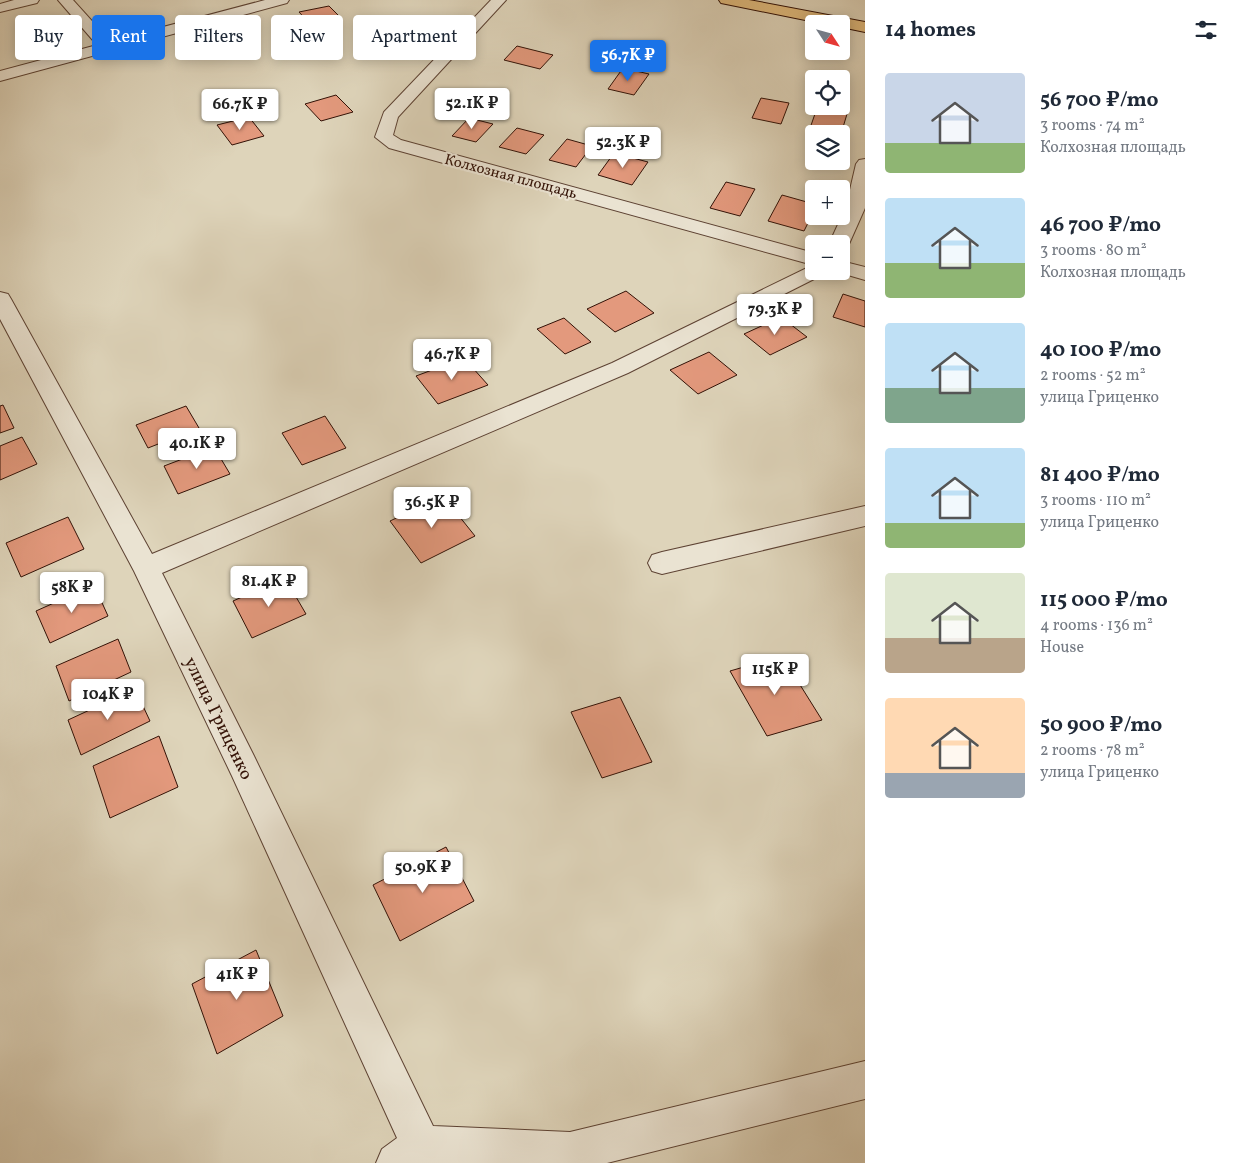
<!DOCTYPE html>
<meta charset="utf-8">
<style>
:root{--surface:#fff;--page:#f2f2f3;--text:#1f2937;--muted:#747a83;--accent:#1a73e8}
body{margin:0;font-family:Vollkorn,serif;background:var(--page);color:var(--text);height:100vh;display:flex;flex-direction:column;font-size:19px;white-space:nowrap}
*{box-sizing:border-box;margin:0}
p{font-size:16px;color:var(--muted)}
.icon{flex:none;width:28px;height:28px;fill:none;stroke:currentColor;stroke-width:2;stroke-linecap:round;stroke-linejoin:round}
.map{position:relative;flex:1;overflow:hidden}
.panel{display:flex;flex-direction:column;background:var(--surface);width:375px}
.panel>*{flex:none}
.guide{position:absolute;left:15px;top:15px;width:475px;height:45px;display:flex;gap:10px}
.needle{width:32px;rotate:126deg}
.tools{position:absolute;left:805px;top:15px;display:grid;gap:10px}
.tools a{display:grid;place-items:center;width:45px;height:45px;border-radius:5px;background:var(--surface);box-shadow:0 2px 12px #0003;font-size:25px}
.price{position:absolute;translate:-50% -42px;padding:0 11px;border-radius:5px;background:#fff;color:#222;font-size:16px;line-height:32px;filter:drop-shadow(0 1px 2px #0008)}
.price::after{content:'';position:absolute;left:50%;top:30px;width:15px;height:11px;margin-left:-8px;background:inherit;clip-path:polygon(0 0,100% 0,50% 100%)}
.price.on{background:var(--accent);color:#fff}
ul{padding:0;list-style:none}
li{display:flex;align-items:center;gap:15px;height:125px;padding:0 20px}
li span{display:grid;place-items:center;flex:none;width:140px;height:100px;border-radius:5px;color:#555}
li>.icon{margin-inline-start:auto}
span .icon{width:60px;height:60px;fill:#fffc;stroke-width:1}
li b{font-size:21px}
h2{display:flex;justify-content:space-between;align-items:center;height:60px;padding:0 20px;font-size:21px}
.chip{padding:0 18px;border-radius:5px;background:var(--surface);box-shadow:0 2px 12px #0003;font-size:18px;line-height:45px}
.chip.on{background:var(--accent);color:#fff}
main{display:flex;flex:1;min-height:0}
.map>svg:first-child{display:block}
.building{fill:#e3997d;stroke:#321106}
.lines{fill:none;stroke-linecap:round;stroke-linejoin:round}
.minor-casing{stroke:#5d4233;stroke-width:2}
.major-casing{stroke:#321106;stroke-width:2}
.minor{fill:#eae3d2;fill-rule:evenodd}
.major{fill:#dfba7d;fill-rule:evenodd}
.labels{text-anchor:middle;stroke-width:4.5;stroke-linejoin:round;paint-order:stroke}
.far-street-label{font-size:15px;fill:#321106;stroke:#eae3d2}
.street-label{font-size:18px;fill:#321106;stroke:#eae3d2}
</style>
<main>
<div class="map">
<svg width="865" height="1163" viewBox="0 0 865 1163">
<rect width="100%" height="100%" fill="#ded4ba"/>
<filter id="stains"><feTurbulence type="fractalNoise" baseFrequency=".004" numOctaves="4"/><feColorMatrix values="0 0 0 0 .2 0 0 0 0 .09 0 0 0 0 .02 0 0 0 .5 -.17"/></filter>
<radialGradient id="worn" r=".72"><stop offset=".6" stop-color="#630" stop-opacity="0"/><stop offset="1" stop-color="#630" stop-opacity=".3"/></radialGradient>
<g class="building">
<path d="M329,6L341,18L311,25L299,12Z"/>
<path d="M407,21L436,27L420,43L390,37Z"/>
<path d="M517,46L553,55L540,69L504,60Z"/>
<path d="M623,68L649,74L634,95L608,89Z"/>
<path d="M336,95L353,112L321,121L305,104Z"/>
<path d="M761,98L789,103L781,124L752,118Z"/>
<path d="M817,108L847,114L841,134H808Z"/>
<path d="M249,117L264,136L232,145L217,125Z"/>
<path d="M469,118L493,124L476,142L452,136Z"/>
<path d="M517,128L544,135L526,154L499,147Z"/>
<path d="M567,139L592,146L576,167L549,160Z"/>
<path d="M614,153L648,162L632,185L598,175Z"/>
<path d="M726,182L755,189L740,216L710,208Z"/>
<path d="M782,195L814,204V211L804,231L768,221Z"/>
<path d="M626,291L654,313L615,332L587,309Z"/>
<path d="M843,294L865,301V327L833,317Z"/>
<path d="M781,317L807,337L770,355L744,334Z"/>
<path d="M564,318L591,342L565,354L537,329Z"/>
<path d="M709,352L737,375L698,394L670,370Z"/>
<path d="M464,358L488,385L438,404L416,376Z"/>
<path d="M3,405L14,428L0,433V406Z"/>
<path d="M186,406L199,428L148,448L136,425Z"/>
<path d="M325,416L346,448L302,465L282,433Z"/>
<path d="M22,437L37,464L0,480V446Z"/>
<path d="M214,447L230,474L178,494L164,466Z"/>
<path d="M443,496L475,536L421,563L390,521Z"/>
<path d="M68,517L84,549L21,577L6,543Z"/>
<path d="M285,578L306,614L252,638L233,601Z"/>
<path d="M94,585L108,616L50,643L36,611Z"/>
<path d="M118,639L131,672L69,701L56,666Z"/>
<path d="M782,656L822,720L767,736L730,671Z"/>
<path d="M135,689L150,721L81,755L68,720Z"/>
<path d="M620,697L652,762L602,778L571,712Z"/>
<path d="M159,736L178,787L110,818L93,766Z"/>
<path d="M446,847L474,901L400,941L373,885Z"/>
<path d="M256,950L283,1016L217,1054L192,984Z"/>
</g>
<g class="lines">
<defs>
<g id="minor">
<path d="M14,0H39L37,3L0,12V4Z"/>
<path d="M58,0H73L110,41L265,0H289L287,3L0,81V71L97,45Z"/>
<path d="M491,0H506L398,117L393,135L401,140L814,253V271H825L822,275L628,373L162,573L254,756L433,1126L570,1132L865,1061V1099L607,1163H376L382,1149L397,1138L232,776L134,571L0,319V292L8,294L11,299L152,554L612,363L813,265L389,148L375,137L384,112Z"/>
<path d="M865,159V208L849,244L846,248L841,249V244H829L846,207L856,164L859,160Z"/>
<path d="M841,261L865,267V280L834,271H841Z"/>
<path d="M865,506V526L662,574L652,571L648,563L652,555L662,552Z"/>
</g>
<path id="major" d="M719,0H749L865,22V32L841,27V24H825L726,4L721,3Z"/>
</defs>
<use href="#minor" class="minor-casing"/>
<use href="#major" class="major-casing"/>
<use href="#minor" class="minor"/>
<use href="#major" class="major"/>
</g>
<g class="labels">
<g class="far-street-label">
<text transform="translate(511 176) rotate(15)" y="5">Колхозная площадь</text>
</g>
<g class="street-label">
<text transform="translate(219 718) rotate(64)" y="6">улица Гриценко</text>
</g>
</g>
<rect width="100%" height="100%" filter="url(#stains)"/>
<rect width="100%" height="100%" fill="url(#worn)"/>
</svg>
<div class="tools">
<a><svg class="needle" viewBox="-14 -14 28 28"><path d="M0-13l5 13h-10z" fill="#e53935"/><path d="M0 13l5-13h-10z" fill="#747a83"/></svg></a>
<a><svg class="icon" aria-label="locate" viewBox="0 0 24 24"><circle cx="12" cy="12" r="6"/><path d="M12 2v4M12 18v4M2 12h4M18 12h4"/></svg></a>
<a><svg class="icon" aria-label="layers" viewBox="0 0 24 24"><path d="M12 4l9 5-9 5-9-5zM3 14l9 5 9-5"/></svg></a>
<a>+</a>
<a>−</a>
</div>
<b class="price on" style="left:628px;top:82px">56.7K ₽</b>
<b class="price" style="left:472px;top:130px">52.1K ₽</b>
<b class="price" style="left:240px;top:131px">66.7K ₽</b>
<b class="price" style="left:623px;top:169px">52.3K ₽</b>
<b class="price" style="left:775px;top:336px">79.3K ₽</b>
<b class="price" style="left:452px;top:381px">46.7K ₽</b>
<b class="price" style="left:197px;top:470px">40.1K ₽</b>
<b class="price" style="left:432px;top:529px">36.5K ₽</b>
<b class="price" style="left:269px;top:608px">81.4K ₽</b>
<b class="price" style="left:72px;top:614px">58K ₽</b>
<b class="price" style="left:775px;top:696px">115K ₽</b>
<b class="price" style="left:108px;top:721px">104K ₽</b>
<b class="price" style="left:423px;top:894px">50.9K ₽</b>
<b class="price" style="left:237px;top:1001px">41K ₽</b>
<div class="guide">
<a class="chip">Buy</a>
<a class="chip on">Rent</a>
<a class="chip">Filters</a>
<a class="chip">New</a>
<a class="chip">Apartment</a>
</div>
</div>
<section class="panel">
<h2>14 homes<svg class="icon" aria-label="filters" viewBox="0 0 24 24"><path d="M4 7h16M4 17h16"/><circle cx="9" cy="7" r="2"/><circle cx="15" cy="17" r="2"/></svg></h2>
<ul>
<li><span style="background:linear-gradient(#c9d6e8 70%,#8fb573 0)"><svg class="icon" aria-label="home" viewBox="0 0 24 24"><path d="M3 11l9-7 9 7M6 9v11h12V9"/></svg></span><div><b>56 700 ₽/mo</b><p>3 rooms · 74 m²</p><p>Колхозная площадь</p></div></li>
<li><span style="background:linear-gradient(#bfe0f5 65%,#8fb573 0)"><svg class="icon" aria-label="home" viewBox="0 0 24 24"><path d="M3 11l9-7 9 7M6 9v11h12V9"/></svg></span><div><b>46 700 ₽/mo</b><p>3 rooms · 80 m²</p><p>Колхозная площадь</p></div></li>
<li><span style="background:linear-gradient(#bfe0f5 65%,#7fa58c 0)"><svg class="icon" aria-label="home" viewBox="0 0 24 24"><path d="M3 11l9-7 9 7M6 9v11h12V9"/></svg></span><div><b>40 100 ₽/mo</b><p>2 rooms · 52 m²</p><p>улица Гриценко</p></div></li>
<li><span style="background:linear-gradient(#bfe0f5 75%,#8fb573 0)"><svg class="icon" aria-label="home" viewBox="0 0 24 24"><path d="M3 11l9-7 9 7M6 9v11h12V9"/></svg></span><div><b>81 400 ₽/mo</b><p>3 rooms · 110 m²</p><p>улица Гриценко</p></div></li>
<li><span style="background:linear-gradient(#dfe7d0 65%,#b9a48a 0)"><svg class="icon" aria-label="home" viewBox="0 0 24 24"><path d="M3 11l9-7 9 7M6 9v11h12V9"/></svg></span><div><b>115 000 ₽/mo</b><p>4 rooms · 136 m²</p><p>House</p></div></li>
<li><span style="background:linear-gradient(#ffd9b3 75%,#9aa5b1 0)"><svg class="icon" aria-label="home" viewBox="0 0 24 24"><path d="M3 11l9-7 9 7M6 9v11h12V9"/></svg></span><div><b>50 900 ₽/mo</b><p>2 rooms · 78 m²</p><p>улица Гриценко</p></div></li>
</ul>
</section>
</main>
